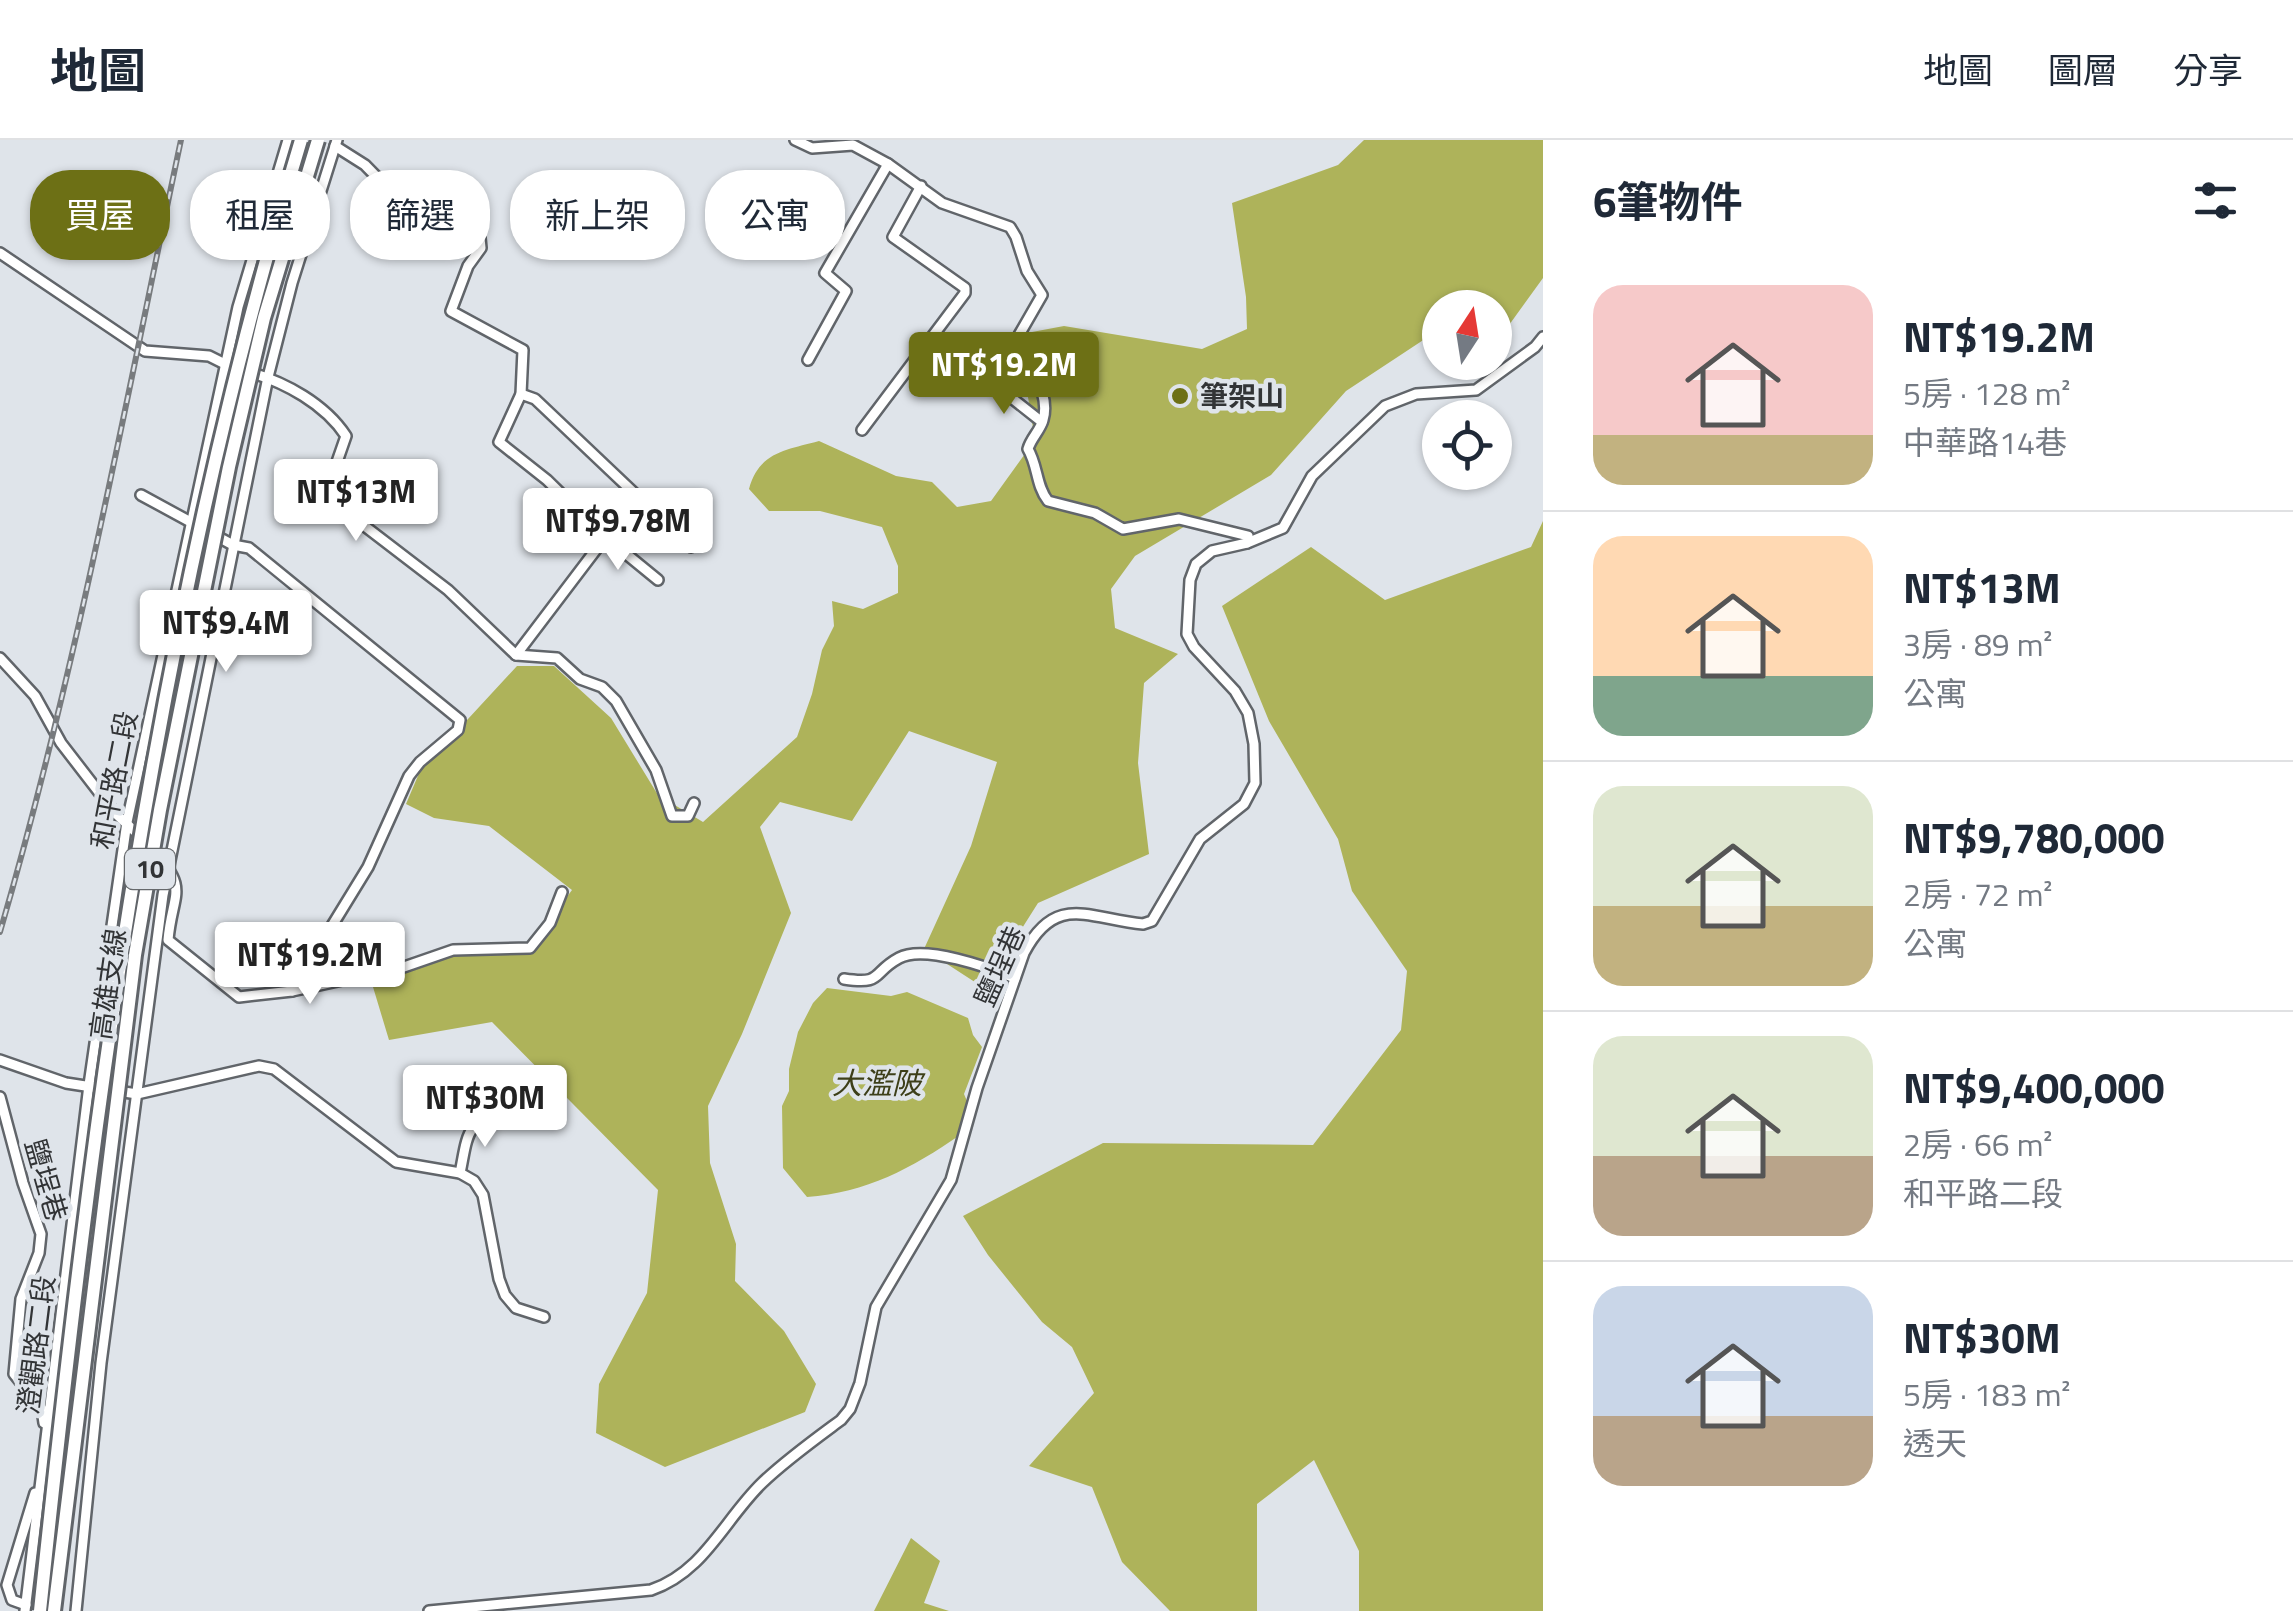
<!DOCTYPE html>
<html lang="zh-TW">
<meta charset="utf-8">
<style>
:root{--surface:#fff;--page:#f6f6f7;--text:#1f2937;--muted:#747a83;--line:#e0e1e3;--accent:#6d7015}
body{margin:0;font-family:"Titillium Web","Noto Sans TC",sans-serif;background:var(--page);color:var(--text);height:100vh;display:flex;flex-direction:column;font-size:38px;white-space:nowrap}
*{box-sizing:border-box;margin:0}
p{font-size:32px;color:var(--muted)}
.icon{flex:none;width:55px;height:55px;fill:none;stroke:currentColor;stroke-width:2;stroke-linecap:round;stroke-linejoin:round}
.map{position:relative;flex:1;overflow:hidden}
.panel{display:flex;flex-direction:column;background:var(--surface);width:750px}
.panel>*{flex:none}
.banner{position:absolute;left:30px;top:30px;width:950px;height:90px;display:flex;gap:20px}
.needle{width:65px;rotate:12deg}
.buttons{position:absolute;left:1422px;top:150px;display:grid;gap:20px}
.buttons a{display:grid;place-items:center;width:90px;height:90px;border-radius:50%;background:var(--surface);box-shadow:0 2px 8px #0004;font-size:50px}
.price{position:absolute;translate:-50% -85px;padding:0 22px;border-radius:10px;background:#fff;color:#222;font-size:32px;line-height:65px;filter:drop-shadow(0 2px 5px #0008)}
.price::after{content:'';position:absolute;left:50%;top:60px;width:30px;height:22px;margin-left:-15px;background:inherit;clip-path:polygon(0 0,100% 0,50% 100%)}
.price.active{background:var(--accent);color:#fff}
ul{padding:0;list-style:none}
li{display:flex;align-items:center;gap:30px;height:250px;padding:0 50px}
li+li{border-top:2px solid var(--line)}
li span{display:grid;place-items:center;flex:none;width:280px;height:200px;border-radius:30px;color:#555}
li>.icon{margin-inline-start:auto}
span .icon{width:120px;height:120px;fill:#fffc;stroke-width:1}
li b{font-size:42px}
h2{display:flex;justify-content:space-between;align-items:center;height:120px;padding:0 50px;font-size:42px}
.pill{padding:0 35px;border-radius:40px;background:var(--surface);box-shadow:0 2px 8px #0004;font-size:35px;line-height:90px}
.pill.active{background:var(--accent);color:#fff}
header{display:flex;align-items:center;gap:60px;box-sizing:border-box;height:140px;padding:0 50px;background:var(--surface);border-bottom:2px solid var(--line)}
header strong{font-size:48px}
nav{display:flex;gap:55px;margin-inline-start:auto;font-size:35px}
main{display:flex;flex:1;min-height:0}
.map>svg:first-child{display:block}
.forest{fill:#aeb35a}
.water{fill:#b0b65c}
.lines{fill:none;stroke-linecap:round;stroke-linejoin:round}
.minor-casing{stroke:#61656a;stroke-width:14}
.minor{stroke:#fff;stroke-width:9}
.rail-casing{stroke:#787b7e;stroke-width:6}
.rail{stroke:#dfe4ea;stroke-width:2.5;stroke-dasharray:8;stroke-linecap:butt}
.highway-bridge-casing{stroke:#61656a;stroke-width:18;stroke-linecap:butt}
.highway-bridge{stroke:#fff;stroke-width:12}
.poi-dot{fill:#6d7015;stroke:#dfe4ea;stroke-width:4}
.labels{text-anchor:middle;stroke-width:9;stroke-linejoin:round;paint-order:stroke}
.shield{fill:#dfe4ea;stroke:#66696c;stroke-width:2.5}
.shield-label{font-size:25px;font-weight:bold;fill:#323436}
.poi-label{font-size:28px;font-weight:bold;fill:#323436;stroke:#dfe4ea;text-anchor:start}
.street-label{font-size:28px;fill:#323436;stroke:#dfe4ea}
.water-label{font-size:30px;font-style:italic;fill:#3d3f19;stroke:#dfe4ea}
</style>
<header>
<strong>地圖</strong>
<nav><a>地圖</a><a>圖層</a><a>分享</a></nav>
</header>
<main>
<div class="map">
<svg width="1543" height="1471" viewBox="0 0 1543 1471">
<rect width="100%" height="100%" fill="#dfe4ea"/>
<g class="forest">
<path d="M1364,0H1543V138L1504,192L1495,184V168H1440V189L1346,251L1271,335L1135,416L1111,449L1115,488L1178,514L1144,543L1138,623L1149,714L1038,763L984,848L924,809L971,706L997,622L909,591L852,681L780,662L760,687L791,773L742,894L708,966L710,1023L736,1104L735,1141L784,1191L816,1244L805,1272L665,1327L596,1293L599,1244L647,1153L658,1050L492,882L389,900L373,847C427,802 458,813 524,815L572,750L489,686L434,678L406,664L420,631L517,526H554L611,578L658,655L703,682L797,597L812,554L822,510L834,486L832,461L863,469L898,453V426L882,387L820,371H769L749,349C759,312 786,310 819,301L896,336L932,342L957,367L991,361L1035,300L1026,245L1008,223L1006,197L1064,186L1202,209L1247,189L1246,157L1232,63L1338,25Z"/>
<path d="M1543,381V1471H1359V1411L1314,1320L1257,1364V1471H1170L1122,1422L1092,1347L1029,1326L1094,1253L1072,1207L1042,1182L988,1115L963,1076L1103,1003L1313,1005L1401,890L1407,831L1352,751L1338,699L1269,581L1222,466L1311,407L1385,460L1531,407Z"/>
<path d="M911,1398L940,1421L924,1463L949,1471H874Z"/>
</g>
<path class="water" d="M827,848L891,856L907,852L968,878L973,895L982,907L964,954L969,966L960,995C912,1028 866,1053 807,1057L783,1028L782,966L789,951V929L798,892L813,863Z"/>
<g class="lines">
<defs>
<g id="minor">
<path d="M795,0L812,8L853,5L888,24L942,63L1010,87L1016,97L1027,131L1042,155L1019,195C1023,222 1052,250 1043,280C1040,291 1031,298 1028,309C1038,326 1036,346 1048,361L1095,373L1123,389L1179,379L1248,396L1247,403"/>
<path d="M335,6L365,25L408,69L480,98L481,108L468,126L451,171L523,210L521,254L499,302L547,340L603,395L658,440"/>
<path d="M0,113L145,211L209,216L229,226"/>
<path d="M808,220L846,151L825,133L888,24"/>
<path d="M249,232C285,242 325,264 346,296L330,342L358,381L448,450L516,515L557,518L580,539L602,547L616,561L656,630L672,676H688L694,663"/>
<path d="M975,242L994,244L1042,282"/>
<path d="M521,254L535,259L691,407"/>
<path d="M862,290L965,153V148L893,97L921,46"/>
<path d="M141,355L233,405L249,408L460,580L458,590L420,622L409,636L368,727L292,851"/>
<path d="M516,515L601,403L603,395"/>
<path d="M0,518L35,556L61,603L115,673L143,699"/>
<path d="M153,710C190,750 172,753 168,800L239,857L292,851L347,839L378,824L401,828L453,810L530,808L550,783L562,752"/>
<path d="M844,839C884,845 871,833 899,818C924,804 990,828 1015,838"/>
<path d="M0,920L66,943L137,954L259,926L274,929L396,1022L460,1033L474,1041L483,1055L499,1139L505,1155L516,1168L544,1177"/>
<path d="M0,957L23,1043L41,1094L39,1113L21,1159L14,1234L42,1269L44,1283"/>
<path d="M460,1033C467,1001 465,974 506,979"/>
<path d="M26,1465L12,1460L7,1445L35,1353"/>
<path d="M25,1471L89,945L127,682L238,167L288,0"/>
<path d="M76,1471L101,1223L163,755L268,237L292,143L337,0"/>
<path d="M429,1471L651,1450C704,1432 724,1380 762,1343C786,1320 814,1300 841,1280L850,1269L860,1243L876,1167L951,1040L977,948L1024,813C1056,752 1089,779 1143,784L1152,781L1200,699L1244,664L1255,643L1254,604L1248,573L1235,551L1194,507L1187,494L1190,440L1196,424L1212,411L1247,403L1283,388L1312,336L1385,266L1416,254L1476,250L1535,207L1543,197"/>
</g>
</defs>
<use href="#minor" class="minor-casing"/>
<use href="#minor" class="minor"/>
<defs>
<path id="rail" d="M0,792C76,532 125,265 181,0"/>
</defs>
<use href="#rail" class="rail-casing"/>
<use href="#rail" class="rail"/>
<defs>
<g id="highway-bridge">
<path d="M40,1471C92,976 155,477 301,0"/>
<path d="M54,1471L135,815L160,670L229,327L264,178L318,0"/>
</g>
</defs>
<use href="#highway-bridge" class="highway-bridge-casing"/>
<use href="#highway-bridge" class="highway-bridge"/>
</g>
<circle class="poi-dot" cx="1180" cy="256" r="10"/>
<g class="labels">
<rect class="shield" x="125" y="709" width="50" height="40" rx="8"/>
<g class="shield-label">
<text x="150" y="738">10</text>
</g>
<g class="poi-label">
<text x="1200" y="266">筆架山</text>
</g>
<g class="street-label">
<text transform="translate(114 640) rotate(-79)" y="10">和平路二段</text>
<text transform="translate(1000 826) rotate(-66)" y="10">鹽埕巷</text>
<text transform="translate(108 844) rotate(-82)" y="10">高雄支線</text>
<text transform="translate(46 1040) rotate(74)" y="10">鹽埕巷</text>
<text transform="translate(36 1205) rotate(-83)" y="10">澄觀路二段</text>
</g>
<g class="water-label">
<text x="877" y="954">大濫陂</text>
</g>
</g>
</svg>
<div class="buttons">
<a><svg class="needle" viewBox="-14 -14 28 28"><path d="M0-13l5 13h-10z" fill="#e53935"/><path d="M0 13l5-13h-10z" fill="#747a83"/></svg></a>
<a><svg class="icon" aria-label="locate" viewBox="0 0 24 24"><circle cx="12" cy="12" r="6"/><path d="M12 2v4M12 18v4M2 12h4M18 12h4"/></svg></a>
</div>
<b class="price active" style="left:1004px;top:277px">NT$19.2M</b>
<b class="price" style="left:356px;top:404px">NT$13M</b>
<b class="price" style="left:618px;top:433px">NT$9.78M</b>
<b class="price" style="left:226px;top:535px">NT$9.4M</b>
<b class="price" style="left:310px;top:867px">NT$19.2M</b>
<b class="price" style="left:485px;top:1010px">NT$30M</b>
<div class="banner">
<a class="pill active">買屋</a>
<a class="pill">租屋</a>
<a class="pill">篩選</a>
<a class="pill">新上架</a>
<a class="pill">公寓</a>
</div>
</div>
<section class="panel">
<h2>6筆物件<svg class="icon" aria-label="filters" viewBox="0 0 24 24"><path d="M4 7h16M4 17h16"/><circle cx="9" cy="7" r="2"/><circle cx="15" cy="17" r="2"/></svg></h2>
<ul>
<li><span style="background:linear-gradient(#f6c9c9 75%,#c2b280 0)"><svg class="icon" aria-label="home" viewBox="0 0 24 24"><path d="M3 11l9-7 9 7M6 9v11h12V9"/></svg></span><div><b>NT$19.2M</b><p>5房 · 128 m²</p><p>中華路14巷</p></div></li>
<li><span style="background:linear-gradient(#ffd9b3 70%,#7fa58c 0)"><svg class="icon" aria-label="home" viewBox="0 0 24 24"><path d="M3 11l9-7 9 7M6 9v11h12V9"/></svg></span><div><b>NT$13M</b><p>3房 · 89 m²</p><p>公寓</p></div></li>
<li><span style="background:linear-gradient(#dfe7d0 60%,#c2b280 0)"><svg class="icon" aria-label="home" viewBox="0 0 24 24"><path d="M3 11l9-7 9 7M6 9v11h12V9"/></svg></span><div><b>NT$9,780,000</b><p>2房 · 72 m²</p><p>公寓</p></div></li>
<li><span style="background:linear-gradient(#dfe7d0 60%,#b9a48a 0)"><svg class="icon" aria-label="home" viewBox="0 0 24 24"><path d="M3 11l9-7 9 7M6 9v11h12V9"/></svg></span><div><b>NT$9,400,000</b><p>2房 · 66 m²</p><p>和平路二段</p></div></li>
<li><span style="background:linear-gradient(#c9d6e8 65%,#b9a48a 0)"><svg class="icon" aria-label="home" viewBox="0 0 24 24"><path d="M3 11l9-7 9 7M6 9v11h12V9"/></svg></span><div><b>NT$30M</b><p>5房 · 183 m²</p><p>透天</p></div></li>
</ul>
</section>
</main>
